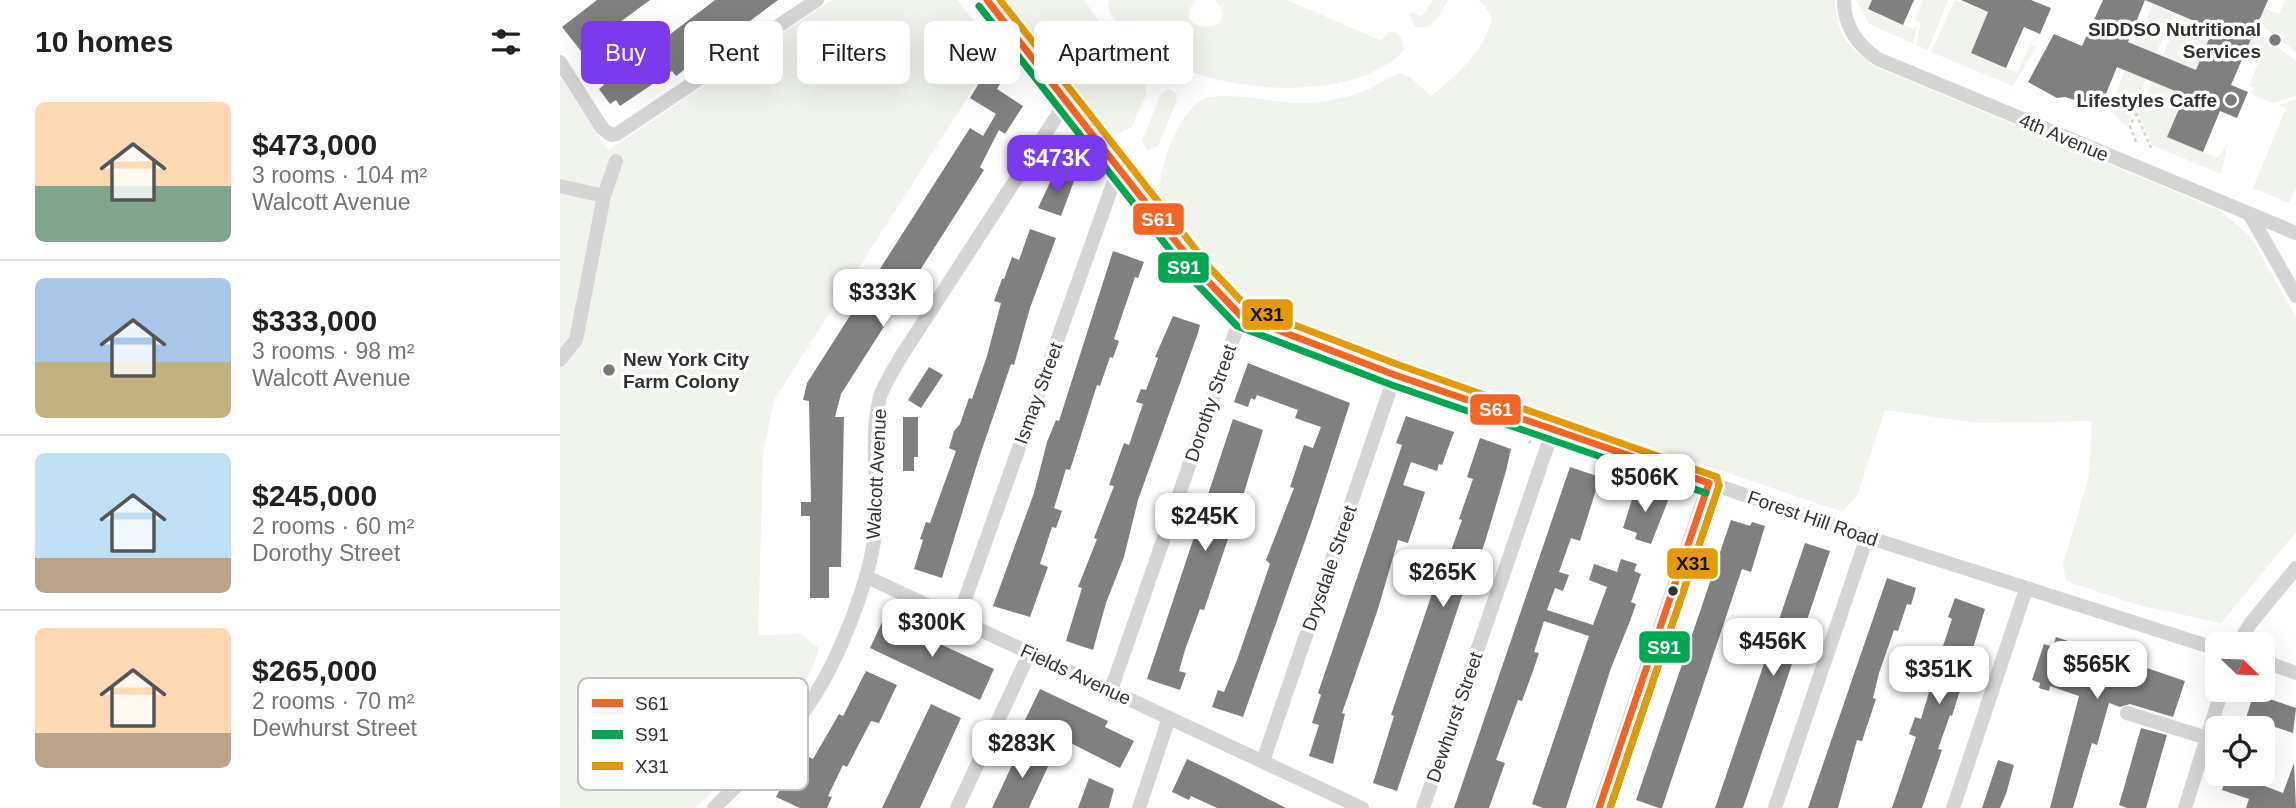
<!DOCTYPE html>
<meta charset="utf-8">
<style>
:root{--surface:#fff;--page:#f6f6f6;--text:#202124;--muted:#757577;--line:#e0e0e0;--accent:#7c3aed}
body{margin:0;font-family:Helvetica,sans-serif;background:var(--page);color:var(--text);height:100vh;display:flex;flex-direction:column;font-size:26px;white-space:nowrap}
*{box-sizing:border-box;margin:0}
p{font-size:23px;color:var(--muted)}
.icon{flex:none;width:38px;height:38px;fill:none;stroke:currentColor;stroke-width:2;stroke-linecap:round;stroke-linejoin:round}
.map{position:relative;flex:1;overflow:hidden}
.details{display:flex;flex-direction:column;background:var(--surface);width:560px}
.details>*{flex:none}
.guide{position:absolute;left:21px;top:21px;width:665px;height:63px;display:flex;gap:14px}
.needle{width:46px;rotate:113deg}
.fabs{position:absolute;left:1645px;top:632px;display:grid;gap:14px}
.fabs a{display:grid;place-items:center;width:70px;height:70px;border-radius:10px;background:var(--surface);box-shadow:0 7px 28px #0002;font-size:35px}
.price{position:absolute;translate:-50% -60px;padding:0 16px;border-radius:14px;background:#fff;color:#222;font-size:23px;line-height:46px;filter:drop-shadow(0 2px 4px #0008)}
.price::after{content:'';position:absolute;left:50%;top:42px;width:21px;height:16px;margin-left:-10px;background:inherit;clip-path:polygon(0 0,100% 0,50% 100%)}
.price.on{background:var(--accent);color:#fff}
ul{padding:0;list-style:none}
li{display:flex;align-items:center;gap:21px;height:175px;padding:0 35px}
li+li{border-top:2px solid var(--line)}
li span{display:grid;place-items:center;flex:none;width:196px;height:140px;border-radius:10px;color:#555}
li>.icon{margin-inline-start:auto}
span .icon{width:84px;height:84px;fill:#fffc;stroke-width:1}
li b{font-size:30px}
h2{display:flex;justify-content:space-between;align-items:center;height:84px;padding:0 35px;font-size:30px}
.tag{padding:0 24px;border-radius:10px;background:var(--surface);box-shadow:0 7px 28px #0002;font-size:24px;line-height:63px}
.tag.on{background:var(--accent);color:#fff}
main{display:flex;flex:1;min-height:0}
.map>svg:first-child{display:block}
.green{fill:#f1f3ed}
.building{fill:#808080;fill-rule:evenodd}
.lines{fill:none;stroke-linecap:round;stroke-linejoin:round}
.path{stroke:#d4d4d4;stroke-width:2.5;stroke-dasharray:3.5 3.5;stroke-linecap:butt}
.minor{stroke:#d5d5d5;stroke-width:14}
.bus-1-casing{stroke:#fff;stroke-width:12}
.bus-2-casing{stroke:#fff;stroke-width:12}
.bus-3-casing{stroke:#fff;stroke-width:12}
.bus-1{stroke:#f26522;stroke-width:7}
.bus-2{stroke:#00a651;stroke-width:7}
.bus-3{stroke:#e39a05;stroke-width:7}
.poi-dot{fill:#797979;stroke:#fff;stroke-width:2.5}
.bus-dot{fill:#313131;stroke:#fff;stroke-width:2.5}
.labels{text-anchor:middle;stroke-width:7;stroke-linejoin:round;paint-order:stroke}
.poi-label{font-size:19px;font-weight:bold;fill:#313131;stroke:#fff;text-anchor:end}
.street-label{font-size:19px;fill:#313131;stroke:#fff}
.key{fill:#fff;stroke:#c1c1c1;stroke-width:2}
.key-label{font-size:19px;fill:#313131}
.line-badge{stroke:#fff;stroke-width:2.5}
.badge-label{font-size:19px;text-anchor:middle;font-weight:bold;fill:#fff}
.pale-badge-label{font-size:19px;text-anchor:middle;font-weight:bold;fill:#111}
</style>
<main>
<section class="details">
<h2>10 homes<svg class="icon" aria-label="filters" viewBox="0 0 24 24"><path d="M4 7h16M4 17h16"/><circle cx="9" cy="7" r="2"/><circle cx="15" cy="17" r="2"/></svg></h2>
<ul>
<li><span style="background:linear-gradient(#ffd9b3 60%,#7fa58c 0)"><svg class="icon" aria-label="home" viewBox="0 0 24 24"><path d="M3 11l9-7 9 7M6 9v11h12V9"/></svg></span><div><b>$473,000</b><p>3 rooms · 104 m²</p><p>Walcott Avenue</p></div></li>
<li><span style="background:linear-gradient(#a9c7e8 60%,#c2b280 0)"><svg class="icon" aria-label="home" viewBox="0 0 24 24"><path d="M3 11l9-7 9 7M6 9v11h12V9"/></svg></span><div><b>$333,000</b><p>3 rooms · 98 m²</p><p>Walcott Avenue</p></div></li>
<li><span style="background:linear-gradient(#bfe0f5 75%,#b9a48a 0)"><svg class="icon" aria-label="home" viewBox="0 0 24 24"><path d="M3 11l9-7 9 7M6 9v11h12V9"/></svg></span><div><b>$245,000</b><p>2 rooms · 60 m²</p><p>Dorothy Street</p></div></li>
<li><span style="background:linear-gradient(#ffd9b3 75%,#b9a48a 0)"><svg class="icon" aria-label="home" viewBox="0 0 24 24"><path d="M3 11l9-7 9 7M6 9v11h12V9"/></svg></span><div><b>$265,000</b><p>2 rooms · 70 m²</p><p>Dewhurst Street</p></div></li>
</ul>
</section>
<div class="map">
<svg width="1736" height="808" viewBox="0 0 1736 808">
<rect width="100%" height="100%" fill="#fff"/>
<g class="green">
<path d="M272,0H397L438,50L214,400L203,453L198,635L241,634L259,648C240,714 185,763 135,808H0V77L48,150Z"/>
<path d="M444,0H524L544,28L577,60L584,73L586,95L571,128L557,134L546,129Z"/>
<path d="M549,0H636C605,35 686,36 655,0H727L822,41L828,32H835L842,38L844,49C838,60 825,65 814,71C746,107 582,85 548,8Z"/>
<path d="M873,0H888C880,13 873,33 855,26L849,15L853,13L862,17Z"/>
<path d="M920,0H1275C1275,26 1285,49 1310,60L1309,64L1659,210L1690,236L1736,317V532L1661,623L1578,605L1506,581L1503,565L1529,476L1532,421L1419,423L1325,410L1297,496L1282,512L776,339L726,319L674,286L600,195C598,169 618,113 642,100C663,89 718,105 749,103C769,102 789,97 807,90C817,86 831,74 841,74C850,74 863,90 871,96C895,77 927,49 932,17Z"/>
<path d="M1296,0H1312L1308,10L1354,29L1357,25L1354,44L1309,24Z"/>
<path d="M1363,0H1388L1368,50L1356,45L1361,23L1355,20Z"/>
<path d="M1395,0L1428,12L1411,53L1457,73L1470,44L1476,47L1453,86L1371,52Z"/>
<path d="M1725,0H1736V52L1698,22L1693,4L1719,14Z"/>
<path d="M1593,4L1610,11L1612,16L1596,54L1576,45Z"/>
<path d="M1624,17L1653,29L1636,70L1603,56L1619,19Z"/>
<path d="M1694,29L1736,61V96L1713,103L1691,94L1694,88L1689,86L1703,50L1678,40Z"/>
<path d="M1565,70L1586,79L1567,127L1553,114L1556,106L1552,104Z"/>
<path d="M1592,81L1625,95L1608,137L1658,158L1668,141L1661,174L1592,145L1578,114Z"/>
<path d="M608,89L615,92L617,100L598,146L587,151L582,141L601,94Z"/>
<path d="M1736,99V188L1729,203L1693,188L1726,108L1718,105Z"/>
</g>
<g class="building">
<path d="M37,0H90L21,51L2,27Z"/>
<path d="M155,0H218L116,76L112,71L60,106L56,100L50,104L39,89L44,85L37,76L52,64L54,68L79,49L83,55Z"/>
<path d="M1312,0H1354L1343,25L1308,9Z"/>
<path d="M1401,0H1471L1491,8L1480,34L1464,27L1446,68L1411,53L1428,12Z"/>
<path d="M1543,0H1708L1671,85L1688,92L1677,118L1660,111L1643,152L1607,137L1625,95L1557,67L1540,108L1505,97L1497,98L1468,82L1494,34L1522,46ZM1585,0L1653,29L1636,70L1568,42Z"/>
<path d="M428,68L443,79L437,89L463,106L445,134L439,130L420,167L424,170L281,394L275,417H284L281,567H269V598H250V516H241V502H251L249,401L243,400L247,383L410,128L423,136L436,114L410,98Z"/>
<path d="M494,174L514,181L501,216L478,208Z"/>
<path d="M470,229L496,238L470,308L454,365L451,364L419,458L382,578L354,569L363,540L360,539L366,522L370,523L396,451L389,448L394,431L400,424L409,398L412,399L427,356L441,303L434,301L442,279H444L452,257L459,260Z"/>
<path d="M553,251L584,262L578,278L575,277L554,339L559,341L553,358L550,357L540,386L537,385L510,470L506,469L494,508L502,511L496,528L492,527L480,564L488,567L470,617L433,606L474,493L487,442L496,420L499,421Z"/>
<path d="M613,316L640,325L638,333L578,500L564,557L546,603L533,650L506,641L522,588L518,587L537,539L534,538L554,486L549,485L564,443L569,445L583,404L576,402L581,389L586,390L598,358L595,357Z"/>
<path d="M688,363L790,403L752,521L683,717L652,707L658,690L664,692L677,660L710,564L706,560L734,488L730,487L744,445L753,448L761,427L735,418L738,410L697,395L695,400L691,398L688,407L674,402Z"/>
<path d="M369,367L383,375L361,408L348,400Z"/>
<path d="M846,416L894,432L882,465L879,464L877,471L851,462L843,485L865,492L848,543L838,540L818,609L782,713L785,714L773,764L749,756L759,725L752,723L761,695L758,693L842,445L836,443Z"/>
<path d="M343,417H358V457H354V471H343Z"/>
<path d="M673,419L703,430L683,496L676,494L662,537L668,539L644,610L640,609L625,650L619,671L626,673L620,690L587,679Z"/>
<path d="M920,438L951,449L946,471L925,542L916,567L912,566L837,791L813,783L834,716L831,715L882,564L886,565L902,520L899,519L913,479L907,477Z"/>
<path d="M1010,467L1040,477L1020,541L1011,538L999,572L1009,575L1003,591L995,588L987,610L1033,625L1047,587L1029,580L1034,564L1057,572L1061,559L1077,564L1074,571L1081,574L1071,602L1076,604L1070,621L1051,668L1006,808H983L972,804L1029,636L984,621L974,652L979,653L973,671L962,701L958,700L936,760L945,763L929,808H894Z"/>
<path d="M1076,487L1109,498L1091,544L1075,539L1077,533L1063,528Z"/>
<path d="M1171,520L1190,526L1192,522L1205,526L1191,572L1182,569L1102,808H1099L1076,800Z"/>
<path d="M1245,543L1270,551L1248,617L1183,808H1155Z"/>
<path d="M1327,578L1356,588L1351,605L1347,604L1338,631L1334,630L1319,673L1313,698L1316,699L1302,741L1297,740L1278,808H1248Z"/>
<path d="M1395,598L1425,609L1392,716L1390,715L1378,749L1382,750L1362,808H1332L1356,737L1349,734L1355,717L1361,719L1370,689L1374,690L1388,647L1383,646L1392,619L1388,617Z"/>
<path d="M324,618L434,669L420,700L310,648Z"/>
<path d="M1496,637L1625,681L1613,717L1570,704L1560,707L1549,703L1537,745L1532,743L1513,808H1490L1519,696L1490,686L1489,691L1479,688L1480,683L1472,680L1484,644L1493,647Z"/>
<path d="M306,671L337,685L319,723L311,721L287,767L283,765L268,796L272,797L267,808H240L216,797L223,784L227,786L230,778L234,780L247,756L253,759L279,714L283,716Z"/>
<path d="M480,689L548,721L545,727L574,741L560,768L465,720Z"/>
<path d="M1701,696L1736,708L1733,733L1703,723L1701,728H1683L1692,699L1699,701Z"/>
<path d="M371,704L401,718L390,742L360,808H322Z"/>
<path d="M1581,728L1607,735L1586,808H1567L1559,805Z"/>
<path d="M461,746L491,760L472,801L469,808H432Z"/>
<path d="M627,759L669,779L726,808H657L631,796L629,800L612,792Z"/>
<path d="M1438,760L1454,765L1446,794L1440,808H1422Z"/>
<path d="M1734,763L1736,808H1686L1689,799L1662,790L1667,774H1706L1702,785L1723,793Z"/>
<path d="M529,778L554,789L549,808H518Z"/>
</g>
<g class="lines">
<g class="path">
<path d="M1576,113L1591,148"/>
<path d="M1576,142L1570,126L1583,96"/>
<path d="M968,443L974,439"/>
</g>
<g class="minor">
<path d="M427,0L643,276L681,316L835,375L1307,537L1657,649"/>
<path d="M1284,0C1284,25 1297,45 1318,59L1736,233"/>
<path d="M0,62L42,128L51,135L57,134L257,0"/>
<path d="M0,186L44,196"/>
<path d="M1690,215L1736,296"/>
<path d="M0,360L16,340L44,196L56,161"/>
<path d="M307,577L802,808"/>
<path d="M398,619L559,167"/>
<path d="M1678,644L1690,624L1736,568"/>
<path d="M1703,661L1736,673"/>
<path d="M551,690L681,316"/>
<path d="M1567,713L1647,738"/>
<path d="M703,761L835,375"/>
<path d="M154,808C186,776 222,744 247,707C278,663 312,578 316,524C319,483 309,438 320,397C324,383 335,368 342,355L506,102"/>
<path d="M397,808L470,652"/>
<path d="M579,808L609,718"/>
<path d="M863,808L994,427"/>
<path d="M1039,808L1149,483"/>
<path d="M1215,808L1307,537"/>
<path d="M1393,808L1466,589"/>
<path d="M1625,808L1662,690"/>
</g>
<defs>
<g id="bus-1">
<path d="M427,0L643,276L681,316L835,375L1149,483"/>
<path d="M1039,808L1149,483"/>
</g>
<g id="bus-2">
<path d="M419,6L635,282L677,326L832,385L1146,493"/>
<path d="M1050,808L1159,486"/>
</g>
<path id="bus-3" d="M440,0L651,269L687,307L839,365L1157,477L1159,486L1050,808"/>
</defs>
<use href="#bus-1" class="bus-1-casing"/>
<use href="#bus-2" class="bus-2-casing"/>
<use href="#bus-3" class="bus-3-casing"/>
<use href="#bus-1" class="bus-1"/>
<use href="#bus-2" class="bus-2"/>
<use href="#bus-3" class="bus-3"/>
</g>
<g class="poi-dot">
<circle cx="1715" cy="40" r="7"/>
<circle cx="1671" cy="100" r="7"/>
<circle cx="49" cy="370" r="7"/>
</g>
<circle class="bus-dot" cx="1113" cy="591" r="6"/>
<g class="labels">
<g class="poi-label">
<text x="1701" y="36">SIDDSO Nutritional<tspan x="1701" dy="22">Services</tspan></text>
<text x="1657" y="107">Lifestyles Caffe</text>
<text x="63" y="366" text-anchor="start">New York City<tspan x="63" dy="22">Farm Colony</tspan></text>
</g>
<g class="street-label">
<text transform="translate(1504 137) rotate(23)" y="7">4th Avenue</text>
<text transform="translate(478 393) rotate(-70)" y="7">Ismay Street</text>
<text transform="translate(650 403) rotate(-71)" y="7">Dorothy Street</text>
<text transform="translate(316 474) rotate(-87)" y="7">Walcott Avenue</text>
<text transform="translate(1253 518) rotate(19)" y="7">Forest Hill Road</text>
<text transform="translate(769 568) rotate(-71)" y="7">Drysdale Street</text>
<text transform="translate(516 674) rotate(25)" y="7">Fields Avenue</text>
<text transform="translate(894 717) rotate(-71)" y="7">Dewhurst Street</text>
</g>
</g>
<rect x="18" y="678" width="230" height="112" rx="10" class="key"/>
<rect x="32" y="699" width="31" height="8" fill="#f26522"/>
<rect x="32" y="730" width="31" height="9" fill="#00a651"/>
<rect x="32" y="762" width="31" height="8" fill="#e39a05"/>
<g class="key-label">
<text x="75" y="710">S61</text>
<text x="75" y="741">S91</text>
<text x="75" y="773">X31</text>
</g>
<g class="line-badge">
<rect x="572" y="202" width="53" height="34" rx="7" fill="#f26522"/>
<rect x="597" y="251" width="53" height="33" rx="7" fill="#00a651"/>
<rect x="681" y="298" width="53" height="33" rx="7" fill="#e39a05"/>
<rect x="909" y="393" width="53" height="33" rx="7" fill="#f26522"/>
<rect x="1106" y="547" width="53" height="33" rx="7" fill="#e39a05"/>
<rect x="1078" y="630" width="53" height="34" rx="7" fill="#00a651"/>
</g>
<g class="badge-label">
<text x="598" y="226">S61</text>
<text x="624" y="274">S91</text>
<text x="936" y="416">S61</text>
<text x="1104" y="654">S91</text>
</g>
<g class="pale-badge-label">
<text x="707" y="321">X31</text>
<text x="1133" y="570">X31</text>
</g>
</svg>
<div class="fabs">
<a><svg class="needle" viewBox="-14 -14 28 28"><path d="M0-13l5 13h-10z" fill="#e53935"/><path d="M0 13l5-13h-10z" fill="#757577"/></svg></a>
<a><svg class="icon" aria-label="locate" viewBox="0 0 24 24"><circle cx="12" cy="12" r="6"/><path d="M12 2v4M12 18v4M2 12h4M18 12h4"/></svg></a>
</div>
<b class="price on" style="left:497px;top:195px">$473K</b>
<b class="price" style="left:323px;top:329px">$333K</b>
<b class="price" style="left:1085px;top:514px">$506K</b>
<b class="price" style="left:645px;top:553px">$245K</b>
<b class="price" style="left:883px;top:609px">$265K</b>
<b class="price" style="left:372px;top:659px">$300K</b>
<b class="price" style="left:1213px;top:678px">$456K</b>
<b class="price" style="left:1537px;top:701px">$565K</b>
<b class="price" style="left:1379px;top:706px">$351K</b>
<b class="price" style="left:462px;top:780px">$283K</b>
<div class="guide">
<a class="tag on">Buy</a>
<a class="tag">Rent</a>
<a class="tag">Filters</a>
<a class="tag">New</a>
<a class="tag">Apartment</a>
</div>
</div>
</main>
